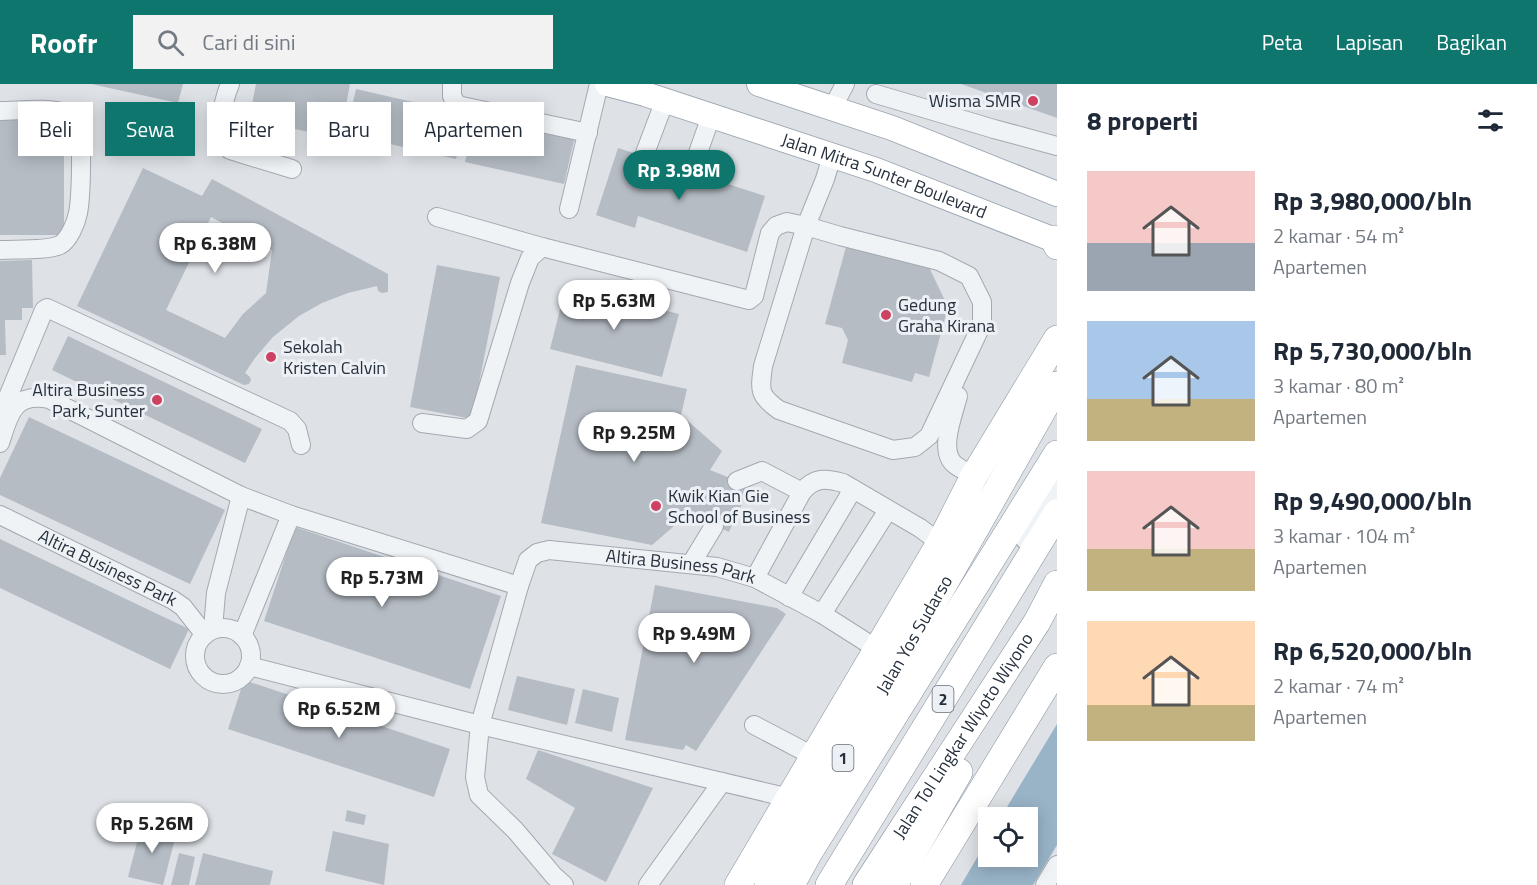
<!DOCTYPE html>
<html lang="id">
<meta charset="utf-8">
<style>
:root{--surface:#fff;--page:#f2f2f3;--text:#1f2937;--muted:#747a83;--accent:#0f766e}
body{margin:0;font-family:"Titillium Web",sans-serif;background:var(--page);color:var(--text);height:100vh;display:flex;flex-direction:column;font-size:22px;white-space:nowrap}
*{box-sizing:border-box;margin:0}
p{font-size:20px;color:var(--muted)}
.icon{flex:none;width:33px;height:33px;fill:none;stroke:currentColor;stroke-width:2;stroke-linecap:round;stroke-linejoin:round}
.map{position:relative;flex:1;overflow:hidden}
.panel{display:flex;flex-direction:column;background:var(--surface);width:480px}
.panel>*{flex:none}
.guide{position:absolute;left:18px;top:18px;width:570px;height:54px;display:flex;gap:12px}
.buttons{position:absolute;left:978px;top:723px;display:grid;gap:12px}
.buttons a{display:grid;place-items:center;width:60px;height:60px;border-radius:0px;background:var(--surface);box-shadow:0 3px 15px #0003;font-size:30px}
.price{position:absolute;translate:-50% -51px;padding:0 14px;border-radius:21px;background:#fff;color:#222;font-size:20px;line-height:39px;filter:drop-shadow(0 2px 3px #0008)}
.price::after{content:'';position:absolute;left:50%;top:36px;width:18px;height:14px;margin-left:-9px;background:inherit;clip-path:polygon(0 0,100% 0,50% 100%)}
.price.active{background:var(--accent);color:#fff}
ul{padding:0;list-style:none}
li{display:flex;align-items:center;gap:18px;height:150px;padding:0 30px}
li span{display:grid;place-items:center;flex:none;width:168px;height:120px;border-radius:0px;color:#555}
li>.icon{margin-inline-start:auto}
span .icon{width:72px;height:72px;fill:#fffc;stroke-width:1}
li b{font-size:26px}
h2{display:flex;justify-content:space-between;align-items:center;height:72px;padding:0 30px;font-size:26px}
.pill{padding:0 21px;border-radius:0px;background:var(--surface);box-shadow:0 3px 15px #0003;font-size:21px;line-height:54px}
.pill.active{background:var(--accent);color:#fff}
header{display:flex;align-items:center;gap:36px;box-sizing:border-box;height:84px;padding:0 30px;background:var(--accent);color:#fff}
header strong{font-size:28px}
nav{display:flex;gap:33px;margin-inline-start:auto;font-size:21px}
.search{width:420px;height:54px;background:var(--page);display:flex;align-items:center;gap:15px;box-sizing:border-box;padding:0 21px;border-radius:0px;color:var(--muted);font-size:22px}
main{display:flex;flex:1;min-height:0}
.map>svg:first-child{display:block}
.water{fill:#99b3c7}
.building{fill:#b5bcc4;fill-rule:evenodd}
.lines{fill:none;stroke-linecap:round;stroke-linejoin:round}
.minor-tunnel{stroke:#b9bfc5;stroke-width:18;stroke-dasharray:18 9;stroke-linecap:butt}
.minor-casing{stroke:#a3a9b1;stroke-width:20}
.major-casing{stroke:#9da8b3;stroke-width:26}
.highway-casing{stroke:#85919e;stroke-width:28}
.minor{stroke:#f0f3f6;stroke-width:18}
.major{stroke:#fff;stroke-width:24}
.highway{stroke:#fff;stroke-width:27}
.poi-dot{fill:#cd4263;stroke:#edf1f5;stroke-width:2}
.labels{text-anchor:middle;stroke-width:6;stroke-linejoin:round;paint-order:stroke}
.shield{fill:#edf1f5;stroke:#626b75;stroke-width:1.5}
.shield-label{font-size:16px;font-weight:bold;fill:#27313e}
.poi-label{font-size:18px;fill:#27313e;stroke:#edf1f5;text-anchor:start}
.street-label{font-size:18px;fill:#27313e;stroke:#edf1f5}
</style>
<header>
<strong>Roofr</strong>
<div class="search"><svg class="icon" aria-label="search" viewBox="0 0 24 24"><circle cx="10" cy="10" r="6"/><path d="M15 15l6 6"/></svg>Cari di sini</div>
<nav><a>Peta</a><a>Lapisan</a><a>Bagikan</a></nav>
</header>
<main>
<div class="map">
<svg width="1057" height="801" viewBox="0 0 1057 801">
<rect width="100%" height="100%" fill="#dee2e7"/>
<path class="water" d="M1057,640V761L1033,801H961L988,755V772H1028V734L1001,733Z"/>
<g class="building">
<path d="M91,0H183L178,19Z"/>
<path d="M256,0H350L340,54L249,36Z"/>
<path d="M961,0H1057V34Z"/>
<path d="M356,5L466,30L456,75L346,50Z"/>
<path d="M477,32L575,52L564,100L465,78Z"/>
<rect x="0" y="34" width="64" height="117"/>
<path d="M618,64L765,112L747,168L638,132L635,144L596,131Z"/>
<path d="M143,84L202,112L212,95L388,190V208L382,209L378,207L377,202L348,209L322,219L299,232L273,253L255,274L245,289L250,293L251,296L249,300L244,301L77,222ZM211,133L272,166L266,209L243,230L225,254L166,226Z"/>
<path d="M847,159L928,181L948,223L929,293L915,289L912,298L842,279L848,256L842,244L825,240Z"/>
<path d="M32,176L33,224H22V236H5L6,271H0V177Z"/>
<path d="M437,181L500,193L472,335L410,323Z"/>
<path d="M566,202L679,230L662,293L550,265Z"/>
<path d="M68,252L262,345L245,379L52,286Z"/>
<path d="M576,281L687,305L681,331L722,367L710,386L750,402L729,448L688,430L652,461L541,439Z"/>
<path d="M29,333L225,426L190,500L0,411V394Z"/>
<path d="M295,443L501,512L470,605L264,537Z"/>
<path d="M0,455L189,545L170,585L0,504Z"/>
<path d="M655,501L777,524L786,530L696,667L686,661L683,666L625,656Z"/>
<path d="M517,592L575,605L567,641L508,626Z"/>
<path d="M244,596L450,665L434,713L228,645Z"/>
<path d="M583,605L619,614L612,648L575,639Z"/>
<path d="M538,666L653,704L606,798L552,770L575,724L526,695Z"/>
<path d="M347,726L366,731L364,741L345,737Z"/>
<path d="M142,739L177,747L163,801L128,793Z"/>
<path d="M333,747L389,760L384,801L325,787Z"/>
<path d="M179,769L195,773L189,801H171Z"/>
<path d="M203,769L273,787L270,801H195Z"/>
</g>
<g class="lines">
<path class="minor-tunnel" d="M714,442L737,397"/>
<defs>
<g id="minor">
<path d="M230,0C218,30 223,36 230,66L292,85"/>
<path d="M452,0V12L457,21L588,49"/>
<path d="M876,10L994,45L1057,62"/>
<path d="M832,25L845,0"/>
<path d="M0,27C19,27 52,22 69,31C72,32 77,38 78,41C83,54 81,114 78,129C76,139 69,156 60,161C47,167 15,165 0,166"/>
<path d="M645,69L665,16"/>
<path d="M693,83L711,32"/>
<path d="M569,125L599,0"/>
<path d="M437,133L542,163L749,216L754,212L770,149L776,142L787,138L806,142L840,152L939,177L969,192L982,218V240L929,352L915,363L893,366L779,326C758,311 760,306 763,282L806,142L825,95L832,72"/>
<path d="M958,312C954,329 939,364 953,379C958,384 967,388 974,392"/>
<path d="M0,332L44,226L47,224L290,337L297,345L301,361"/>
<path d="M422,339L467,345L478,337L520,199L530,174L542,163"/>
<path d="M0,359C9,331 13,308 49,315L241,412"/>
<path d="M737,397L762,387L802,408"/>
<path id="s1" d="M0,431L173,516L183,523L205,551"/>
<path d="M291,431L519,502"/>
<path d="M1025,456L1057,401"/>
<path d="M691,480L714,442"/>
<path d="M755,494L802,408C814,393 826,394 843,399L920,444L940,459"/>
<path d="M789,513L853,405"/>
<path d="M822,530L888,426"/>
<circle cx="223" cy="572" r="28"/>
<path d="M213,545L216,509L241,412L291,431L242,552"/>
<path id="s2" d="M249,582L480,641L519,502L528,476L537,469L549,466L717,483L755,494L822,530L877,565"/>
<path d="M754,641L815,673"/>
<path d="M564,801L554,792L515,746L479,711L475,693L480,641L790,714"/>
<path d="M648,801L722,698"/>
<path d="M1045,801L1057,781"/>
</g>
<g id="major">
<path id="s3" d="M607,0L645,10L876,86L1057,157"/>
<path d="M759,0L892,44L1057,110"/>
</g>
<g id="highway">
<path d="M1054,155L1057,162"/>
<path d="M738,801L940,459L974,392L1057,255"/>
<path id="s4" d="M768,801L917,547L1057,301"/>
<path d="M791,801L809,768L1057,370"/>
<path d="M829,801L1057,429"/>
<path id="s5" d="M866,801L1037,538L1057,500"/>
<path d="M894,801L959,688"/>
<path d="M924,801L1057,583"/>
</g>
</defs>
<use href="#minor" class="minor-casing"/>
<use href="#major" class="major-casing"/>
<use href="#highway" class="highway-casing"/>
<use href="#minor" class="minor"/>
<use href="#major" class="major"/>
<use href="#highway" class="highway"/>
</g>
<g class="poi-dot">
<circle cx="1033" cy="17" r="6"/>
<circle cx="886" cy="231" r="6"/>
<circle cx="271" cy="273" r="6"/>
<circle cx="157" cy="316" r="6"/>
<circle cx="656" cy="422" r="6"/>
</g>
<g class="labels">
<g class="shield">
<rect x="932.5" y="602" width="21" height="26" rx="4.5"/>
<rect x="832.5" y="661" width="21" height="26" rx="4.5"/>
</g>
<g class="shield-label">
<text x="943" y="621">2</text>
<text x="843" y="680">1</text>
</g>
<g class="poi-label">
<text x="1021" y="23" text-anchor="end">Wisma SMR</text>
<text x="898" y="227">Gedung<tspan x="898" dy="21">Graha Kirana</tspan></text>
<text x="283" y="269">Sekolah<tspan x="283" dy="21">Kristen Calvin</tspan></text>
<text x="145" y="312" text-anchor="end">Altira Business<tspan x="145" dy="21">Park, Sunter</tspan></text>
<text x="668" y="418">Kwik Kian Gie<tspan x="668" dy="21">School of Business</tspan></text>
</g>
<g class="street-label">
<text dy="6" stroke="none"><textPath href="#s3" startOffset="292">Jalan Mitra Sunter Boulevard</textPath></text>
<text dy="6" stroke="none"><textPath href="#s2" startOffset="567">Altira Business Park</textPath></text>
<text dy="6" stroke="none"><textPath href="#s1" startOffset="120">Altira Business Park</textPath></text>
<text dy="6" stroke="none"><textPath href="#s4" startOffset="290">Jalan Yos Sudarso</textPath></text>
<text dy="6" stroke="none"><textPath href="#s5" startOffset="178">Jalan Tol Lingkar Wiyoto Wiyono</textPath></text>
</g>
</g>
</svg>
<div class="buttons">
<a><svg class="icon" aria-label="locate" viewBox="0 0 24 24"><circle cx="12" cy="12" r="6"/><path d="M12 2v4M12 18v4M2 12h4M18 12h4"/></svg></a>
</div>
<b class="price active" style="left:679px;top:117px">Rp 3.98M</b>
<b class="price" style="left:215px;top:190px">Rp 6.38M</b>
<b class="price" style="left:614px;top:247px">Rp 5.63M</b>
<b class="price" style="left:634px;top:379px">Rp 9.25M</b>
<b class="price" style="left:382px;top:524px">Rp 5.73M</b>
<b class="price" style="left:694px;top:580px">Rp 9.49M</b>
<b class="price" style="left:339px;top:655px">Rp 6.52M</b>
<b class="price" style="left:152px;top:770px">Rp 5.26M</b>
<div class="guide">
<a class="pill">Beli</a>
<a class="pill active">Sewa</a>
<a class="pill">Filter</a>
<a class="pill">Baru</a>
<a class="pill">Apartemen</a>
</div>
</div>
<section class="panel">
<h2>8 properti<svg class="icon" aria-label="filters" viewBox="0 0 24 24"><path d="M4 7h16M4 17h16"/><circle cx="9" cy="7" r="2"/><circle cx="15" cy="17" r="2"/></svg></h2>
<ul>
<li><span style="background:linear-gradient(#f6c9c9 60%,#9aa5b1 0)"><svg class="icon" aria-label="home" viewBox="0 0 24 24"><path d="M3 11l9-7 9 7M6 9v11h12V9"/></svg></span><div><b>Rp 3,980,000/bln</b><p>2 kamar · 54 m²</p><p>Apartemen</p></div></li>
<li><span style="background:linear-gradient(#a9c7e8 65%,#c2b280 0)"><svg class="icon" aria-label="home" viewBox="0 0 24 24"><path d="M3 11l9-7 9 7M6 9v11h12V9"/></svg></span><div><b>Rp 5,730,000/bln</b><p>3 kamar · 80 m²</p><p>Apartemen</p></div></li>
<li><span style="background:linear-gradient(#f6c9c9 65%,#c2b280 0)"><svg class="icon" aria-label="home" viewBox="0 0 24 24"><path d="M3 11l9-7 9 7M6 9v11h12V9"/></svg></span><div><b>Rp 9,490,000/bln</b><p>3 kamar · 104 m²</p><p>Apartemen</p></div></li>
<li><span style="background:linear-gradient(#ffd9b3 70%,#c2b280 0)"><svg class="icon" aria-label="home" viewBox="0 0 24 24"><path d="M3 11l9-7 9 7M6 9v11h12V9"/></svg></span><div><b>Rp 6,520,000/bln</b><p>2 kamar · 74 m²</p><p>Apartemen</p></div></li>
</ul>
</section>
</main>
